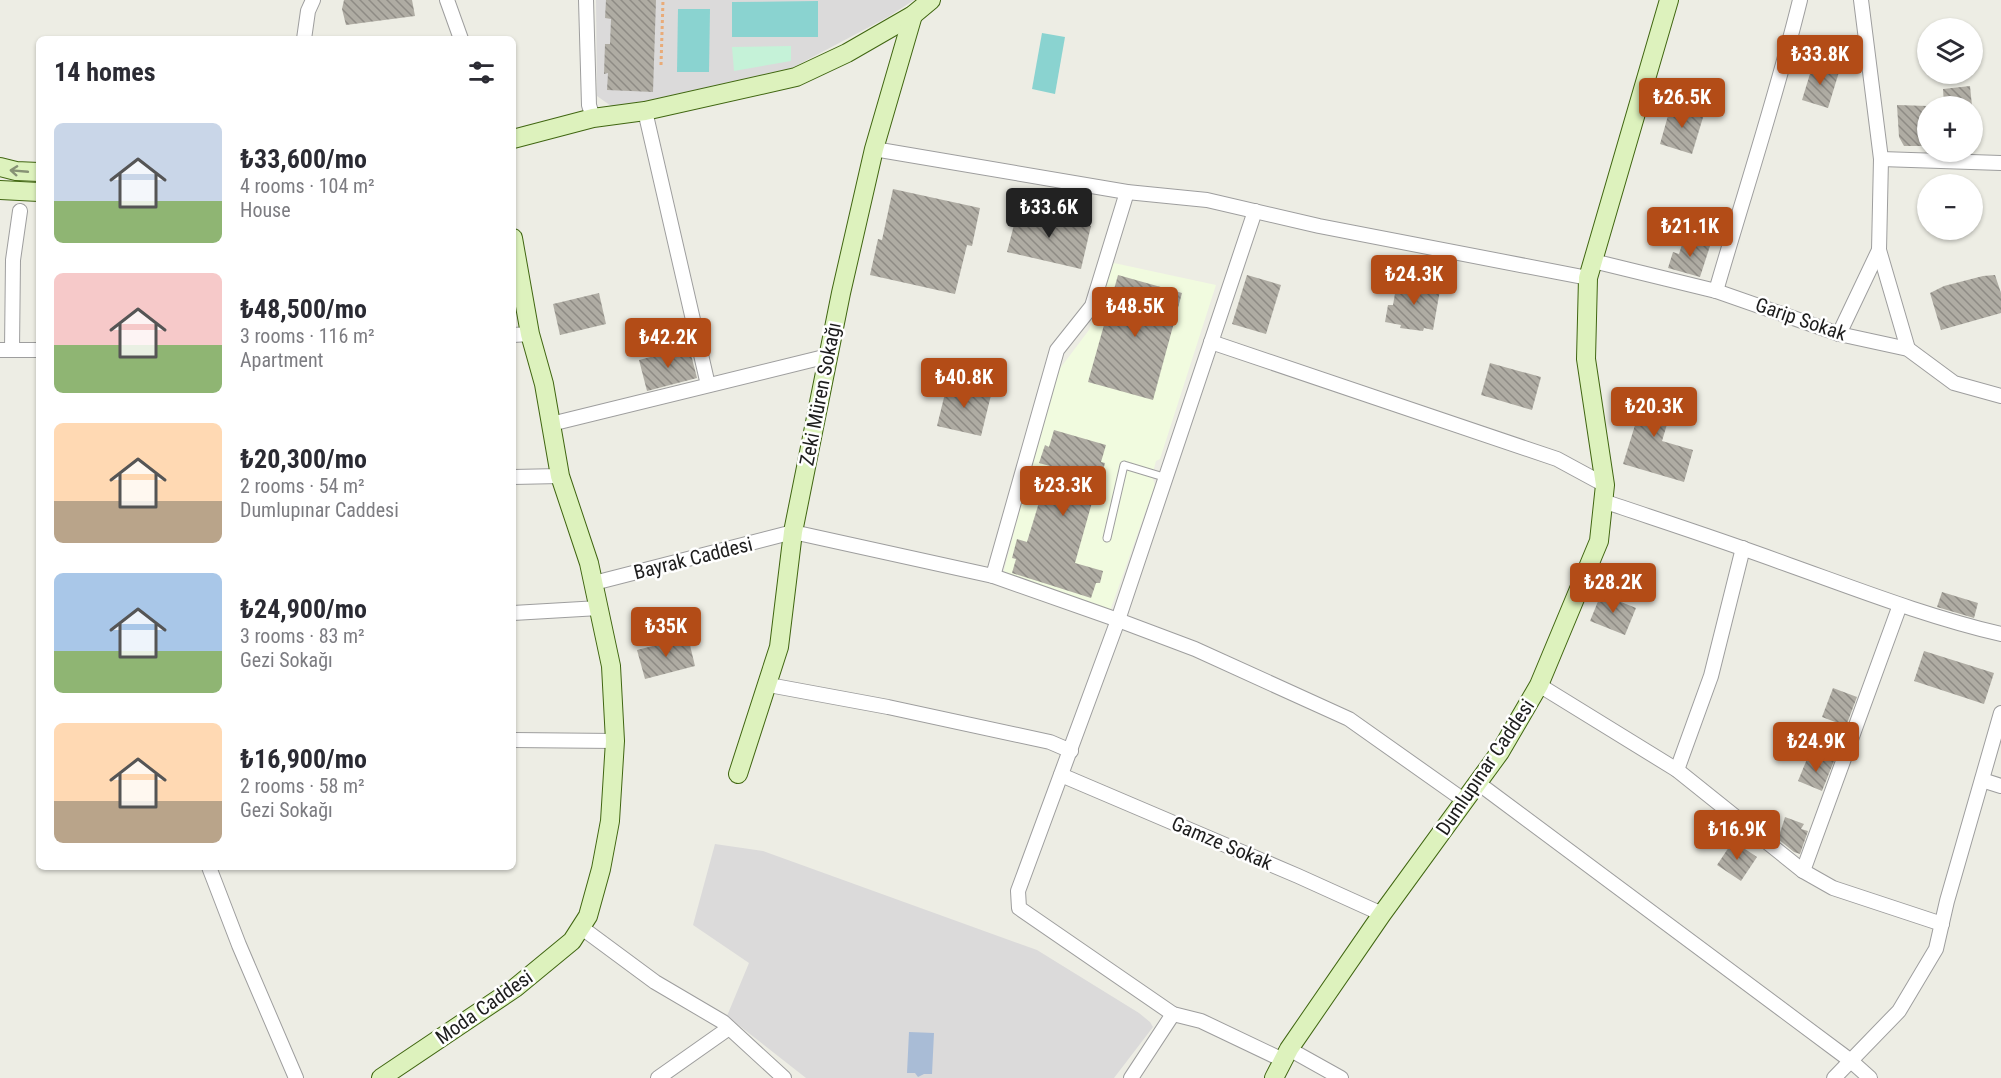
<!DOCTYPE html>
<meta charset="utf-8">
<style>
:root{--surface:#fff;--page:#f2f2f3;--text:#2b2b33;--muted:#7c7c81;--accent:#b34c17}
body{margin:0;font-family:"Roboto Condensed",sans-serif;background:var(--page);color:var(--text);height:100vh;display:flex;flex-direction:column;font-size:22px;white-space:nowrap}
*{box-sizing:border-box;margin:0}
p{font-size:20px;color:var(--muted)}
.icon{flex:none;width:33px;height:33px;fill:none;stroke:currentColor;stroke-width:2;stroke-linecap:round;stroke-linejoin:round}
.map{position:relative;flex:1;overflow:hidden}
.details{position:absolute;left:36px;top:36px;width:480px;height:834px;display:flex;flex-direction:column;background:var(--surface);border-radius:9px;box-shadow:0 2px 4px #0004}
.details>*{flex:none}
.controls{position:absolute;left:1917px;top:18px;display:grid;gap:12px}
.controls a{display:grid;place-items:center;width:66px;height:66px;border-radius:50%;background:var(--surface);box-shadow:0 2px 4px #0004;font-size:30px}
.price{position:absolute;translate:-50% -51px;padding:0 14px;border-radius:6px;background:var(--accent);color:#fff;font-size:20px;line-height:39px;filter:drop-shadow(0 2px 3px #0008)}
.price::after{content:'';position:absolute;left:50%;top:36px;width:18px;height:14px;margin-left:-9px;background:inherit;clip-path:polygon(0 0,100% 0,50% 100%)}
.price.active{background:#222;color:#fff}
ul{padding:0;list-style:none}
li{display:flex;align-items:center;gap:18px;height:150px;padding:0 18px}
li span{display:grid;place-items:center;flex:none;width:168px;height:120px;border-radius:9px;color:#555}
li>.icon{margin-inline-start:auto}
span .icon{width:72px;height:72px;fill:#fffc;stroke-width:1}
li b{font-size:26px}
h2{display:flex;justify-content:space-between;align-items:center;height:72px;padding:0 18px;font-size:26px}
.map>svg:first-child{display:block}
.residential{fill:#dbdada}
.education{fill:#f1fbdf}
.park{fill:#c5f2d8}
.pitch{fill:#8ad3d0}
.water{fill:#a9bcd6}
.building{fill:url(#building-back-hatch)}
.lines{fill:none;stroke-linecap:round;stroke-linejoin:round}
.lane-casing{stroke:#9e9e9e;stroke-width:9}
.street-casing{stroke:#9e9e9e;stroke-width:16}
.secondary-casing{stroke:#406611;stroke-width:20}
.path{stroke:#e9ab78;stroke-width:3;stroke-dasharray:3 3;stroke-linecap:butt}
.lane{stroke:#fff;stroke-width:7}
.street{stroke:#fff;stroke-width:14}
.secondary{stroke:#ddf2bd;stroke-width:18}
.oneway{stroke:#879275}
.labels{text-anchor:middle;stroke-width:5;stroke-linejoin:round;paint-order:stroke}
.street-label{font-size:20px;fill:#1d1d1d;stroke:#fff}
</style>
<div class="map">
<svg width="2001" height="1078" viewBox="0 0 2001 1078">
<defs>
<pattern id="building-back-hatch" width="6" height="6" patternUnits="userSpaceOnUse" patternTransform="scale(1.5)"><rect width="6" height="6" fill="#afaca3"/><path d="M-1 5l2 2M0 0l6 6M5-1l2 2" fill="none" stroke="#8e8b84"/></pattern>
</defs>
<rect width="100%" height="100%" fill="#edede4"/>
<g class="residential">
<path d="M596,0H914L888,17L792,68L614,108L597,96Z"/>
<path d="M715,844L763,851L1037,950L1139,1013L1150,1022L1153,1027L1114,1078H806L727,1016L749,963L693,925Z"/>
</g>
<path class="education" d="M1114,263L1216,285L1160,459L1156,461L1152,476L1155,485L1110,611L1002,578L1055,375L1089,330L1109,268Z"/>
<path class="park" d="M791,46V61L734,71L732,47Z"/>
<g class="pitch">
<path d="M818,1V37H732V2Z"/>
<path d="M678,9H710L709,72H677Z"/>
<path d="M1042,33L1065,37L1055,94L1032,89Z"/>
</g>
<path class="water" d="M909,1032L934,1033L932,1074H924L918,1077L915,1073H907Z"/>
<g class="building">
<path d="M344,0H412L415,16L346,25L342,9Z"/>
<path d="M606,0H656L653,92L607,90L608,73L604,74L605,44H610L611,19L605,18Z"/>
<path d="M1813,64L1839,72L1828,108L1802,100Z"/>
<path d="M1970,86L1972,106H1944L1943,89Z"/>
<path d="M1671,105L1704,114L1692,154L1660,144Z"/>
<path d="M1897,105L1928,106V146H1904L1899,137Z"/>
<path d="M893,189L980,208L972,246L967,245L955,294L870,275L878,239L882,240Z"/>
<path d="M1018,209L1091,226L1081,269L1007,252Z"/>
<path d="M1684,238L1710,246L1700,277L1668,268L1673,252L1679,254Z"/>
<path d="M1118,275L1182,293L1153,400L1088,382Z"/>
<path d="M1247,275L1281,285L1266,334L1232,324Z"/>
<path d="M1995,275L2001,293V313L1941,330L1930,293L1944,286L1983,276Z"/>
<path d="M1408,280L1438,285L1437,290H1440L1433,330L1424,328L1423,331L1400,328L1401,325L1385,322L1388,305H1393L1397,282L1407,284Z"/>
<path d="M599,293L606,324L560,335L553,304Z"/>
<path d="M689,347L697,378L647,391L639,360Z"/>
<path d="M1490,363L1541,377L1532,410L1481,395Z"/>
<path d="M948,381L992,391L981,436L937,426Z"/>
<path d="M1631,389L1674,401L1662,441L1693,450L1684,482L1623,464L1636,422L1623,418Z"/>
<path d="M1054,430L1106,445L1101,462L1105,463L1102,474H1100L1075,563L1103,571L1100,583H1096L1091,598L1012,573L1016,559L1012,558L1017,539L1027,542L1050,466L1039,463L1045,445L1049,447Z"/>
<path d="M1942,592L1978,603L1974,618L1937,607Z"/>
<path d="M1601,594L1636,608L1625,635L1590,621Z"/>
<path d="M688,637L695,666L645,679L637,650Z"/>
<path d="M1924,651L1994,673L1984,704L1914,681Z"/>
<path d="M1833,688L1857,697L1846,726L1822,717Z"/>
<path d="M1824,757L1834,761L1822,791L1798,781L1807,759L1821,764Z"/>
<path d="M1785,817L1804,824L1801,829L1808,831L1800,854L1794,852L1778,839Z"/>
<path d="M1733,841L1757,857L1741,881L1717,865Z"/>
</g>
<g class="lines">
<defs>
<path id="lane" d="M1107,538L1124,465L1167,478"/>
<g id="street">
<path d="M447,0L461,39"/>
<path d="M586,0L589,105L593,118"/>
<path d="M304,39L308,11L313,0"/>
<path d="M645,111L708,385"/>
<path d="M874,149L1127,192L1207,200L1319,226L1588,278"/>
<path d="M1881,159L2001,163"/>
<path d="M1255,211L1118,620L1018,891L1019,908L1173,1014L1201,1021L1283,1060"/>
<path d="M1879,250L1908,349"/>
<path d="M1593,261L1716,291L1839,334L1908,349L1954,383L2001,396"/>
<path d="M1716,291C1744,194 1776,98 1800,0"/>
<path d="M1839,334L1879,250L1881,159L1861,0"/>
<path d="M513,335L530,334"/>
<path d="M1211,342L1557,459L1605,485"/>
<path d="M12,349L13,260L20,211"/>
<path d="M0,350H39"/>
<path d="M551,424L828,356"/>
<path d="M513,477L560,476"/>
<path d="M1603,501C1665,522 1727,542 1789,565C1859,590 1928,617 2001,634"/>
<path d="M993,576L1057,350L1092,306L1127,192"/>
<path d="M594,583L793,532L993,576L1118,620L1195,649L1349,719L1465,801"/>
<path d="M513,613L599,608"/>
<path d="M769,685L888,707L1050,742L1071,751"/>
<path d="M1539,685L1677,770L1803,871L1833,888L1942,924"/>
<path d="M513,740L615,741"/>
<path d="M1677,770L1711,676L1743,548"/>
<path d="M1061,775L1298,876L1382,914"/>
<path d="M1982,780L2001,786"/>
<path d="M1478,783L1851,1061L1870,1078"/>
<path d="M209,867L239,945L296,1078"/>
<path d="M1803,871L1900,605"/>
<path d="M582,928L655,982L723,1022L784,1078"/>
<path d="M1289,1049L1341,1078"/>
<path d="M658,1078L729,1028"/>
<path d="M1131,1078L1173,1014"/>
<path d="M1834,1078L1899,1011L1936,949L1947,901L2001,713"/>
</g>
<g id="secondary">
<path d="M513,139L593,118L645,111L796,77L847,53L913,15L931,0"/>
<path d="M0,167L16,171L39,172"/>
<path d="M0,190L39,192"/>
<path d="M738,774L779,647L793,532L841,293L874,149L913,15"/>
<path d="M381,1078L515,988L572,941L588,916L601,869L610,821L615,741L611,666L589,563L560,476L544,384L530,334L513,238"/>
<path d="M1274,1078L1289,1049L1382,914L1500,752L1539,685L1599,541L1605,485L1586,359L1588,278L1669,0"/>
</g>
</defs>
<use href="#lane" class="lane-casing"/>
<use href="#street" class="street-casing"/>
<use href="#secondary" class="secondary-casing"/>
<path class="path" d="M661,65L663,0"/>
<use href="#lane" class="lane"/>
<use href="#street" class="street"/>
<use href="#secondary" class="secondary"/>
</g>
<defs><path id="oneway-shaft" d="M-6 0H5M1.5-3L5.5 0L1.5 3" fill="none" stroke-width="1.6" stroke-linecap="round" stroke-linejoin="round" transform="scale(1.5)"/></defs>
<use class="oneway" href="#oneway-shaft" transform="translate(19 171) rotate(-175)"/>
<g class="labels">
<g class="street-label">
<text transform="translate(1801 319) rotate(19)" y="7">Garip Sokak</text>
<text transform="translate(820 394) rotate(-79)" y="7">Zeki Müren Sokağı</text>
<text transform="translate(693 558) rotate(-14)" y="7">Bayrak Caddesi</text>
<text transform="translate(1485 767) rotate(-56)" y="7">Dumlupınar Caddesi</text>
<text transform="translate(1222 843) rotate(23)" y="7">Gamze Sokak</text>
<text transform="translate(484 1007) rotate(-35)" y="7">Moda Caddesi</text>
</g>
</g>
</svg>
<div class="controls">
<a><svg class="icon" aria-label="layers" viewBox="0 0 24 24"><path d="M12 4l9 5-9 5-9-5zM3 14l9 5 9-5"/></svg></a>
<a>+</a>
<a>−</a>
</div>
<b class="price" style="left:1820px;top:86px">₺33.8K</b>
<b class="price" style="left:1682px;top:129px">₺26.5K</b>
<b class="price active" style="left:1049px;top:239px">₺33.6K</b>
<b class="price" style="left:1690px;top:258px">₺21.1K</b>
<b class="price" style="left:1414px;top:306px">₺24.3K</b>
<b class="price" style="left:1135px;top:338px">₺48.5K</b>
<b class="price" style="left:668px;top:369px">₺42.2K</b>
<b class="price" style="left:964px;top:409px">₺40.8K</b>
<b class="price" style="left:1654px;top:438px">₺20.3K</b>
<b class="price" style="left:1063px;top:517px">₺23.3K</b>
<b class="price" style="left:1613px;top:614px">₺28.2K</b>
<b class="price" style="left:666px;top:658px">₺35K</b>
<b class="price" style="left:1816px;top:773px">₺24.9K</b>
<b class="price" style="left:1737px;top:861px">₺16.9K</b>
<section class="details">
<h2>14 homes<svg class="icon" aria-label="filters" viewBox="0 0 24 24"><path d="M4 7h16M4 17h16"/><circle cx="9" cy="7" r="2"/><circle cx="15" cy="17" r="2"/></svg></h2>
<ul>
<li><span style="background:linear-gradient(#c9d6e8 65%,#8fb573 0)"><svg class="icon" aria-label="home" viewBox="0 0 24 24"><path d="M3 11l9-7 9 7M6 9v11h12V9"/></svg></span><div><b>₺33,600/mo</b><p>4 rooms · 104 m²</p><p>House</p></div></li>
<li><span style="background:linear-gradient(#f6c9c9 60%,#8fb573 0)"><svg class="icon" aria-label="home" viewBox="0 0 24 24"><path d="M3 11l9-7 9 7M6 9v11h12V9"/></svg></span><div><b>₺48,500/mo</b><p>3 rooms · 116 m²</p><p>Apartment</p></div></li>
<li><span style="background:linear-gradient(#ffd9b3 65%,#b9a48a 0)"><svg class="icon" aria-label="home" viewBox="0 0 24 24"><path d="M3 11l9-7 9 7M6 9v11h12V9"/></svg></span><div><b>₺20,300/mo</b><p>2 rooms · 54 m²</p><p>Dumlupınar Caddesi</p></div></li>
<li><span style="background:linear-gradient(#a9c7e8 65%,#8fb573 0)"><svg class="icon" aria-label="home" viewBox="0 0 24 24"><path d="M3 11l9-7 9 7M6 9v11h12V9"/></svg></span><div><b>₺24,900/mo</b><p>3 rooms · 83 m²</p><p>Gezi Sokağı</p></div></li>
<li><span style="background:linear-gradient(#ffd9b3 65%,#b9a48a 0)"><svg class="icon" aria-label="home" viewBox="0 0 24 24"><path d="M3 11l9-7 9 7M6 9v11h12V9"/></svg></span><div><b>₺16,900/mo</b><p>2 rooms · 58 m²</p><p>Gezi Sokağı</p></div></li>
</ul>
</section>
</div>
